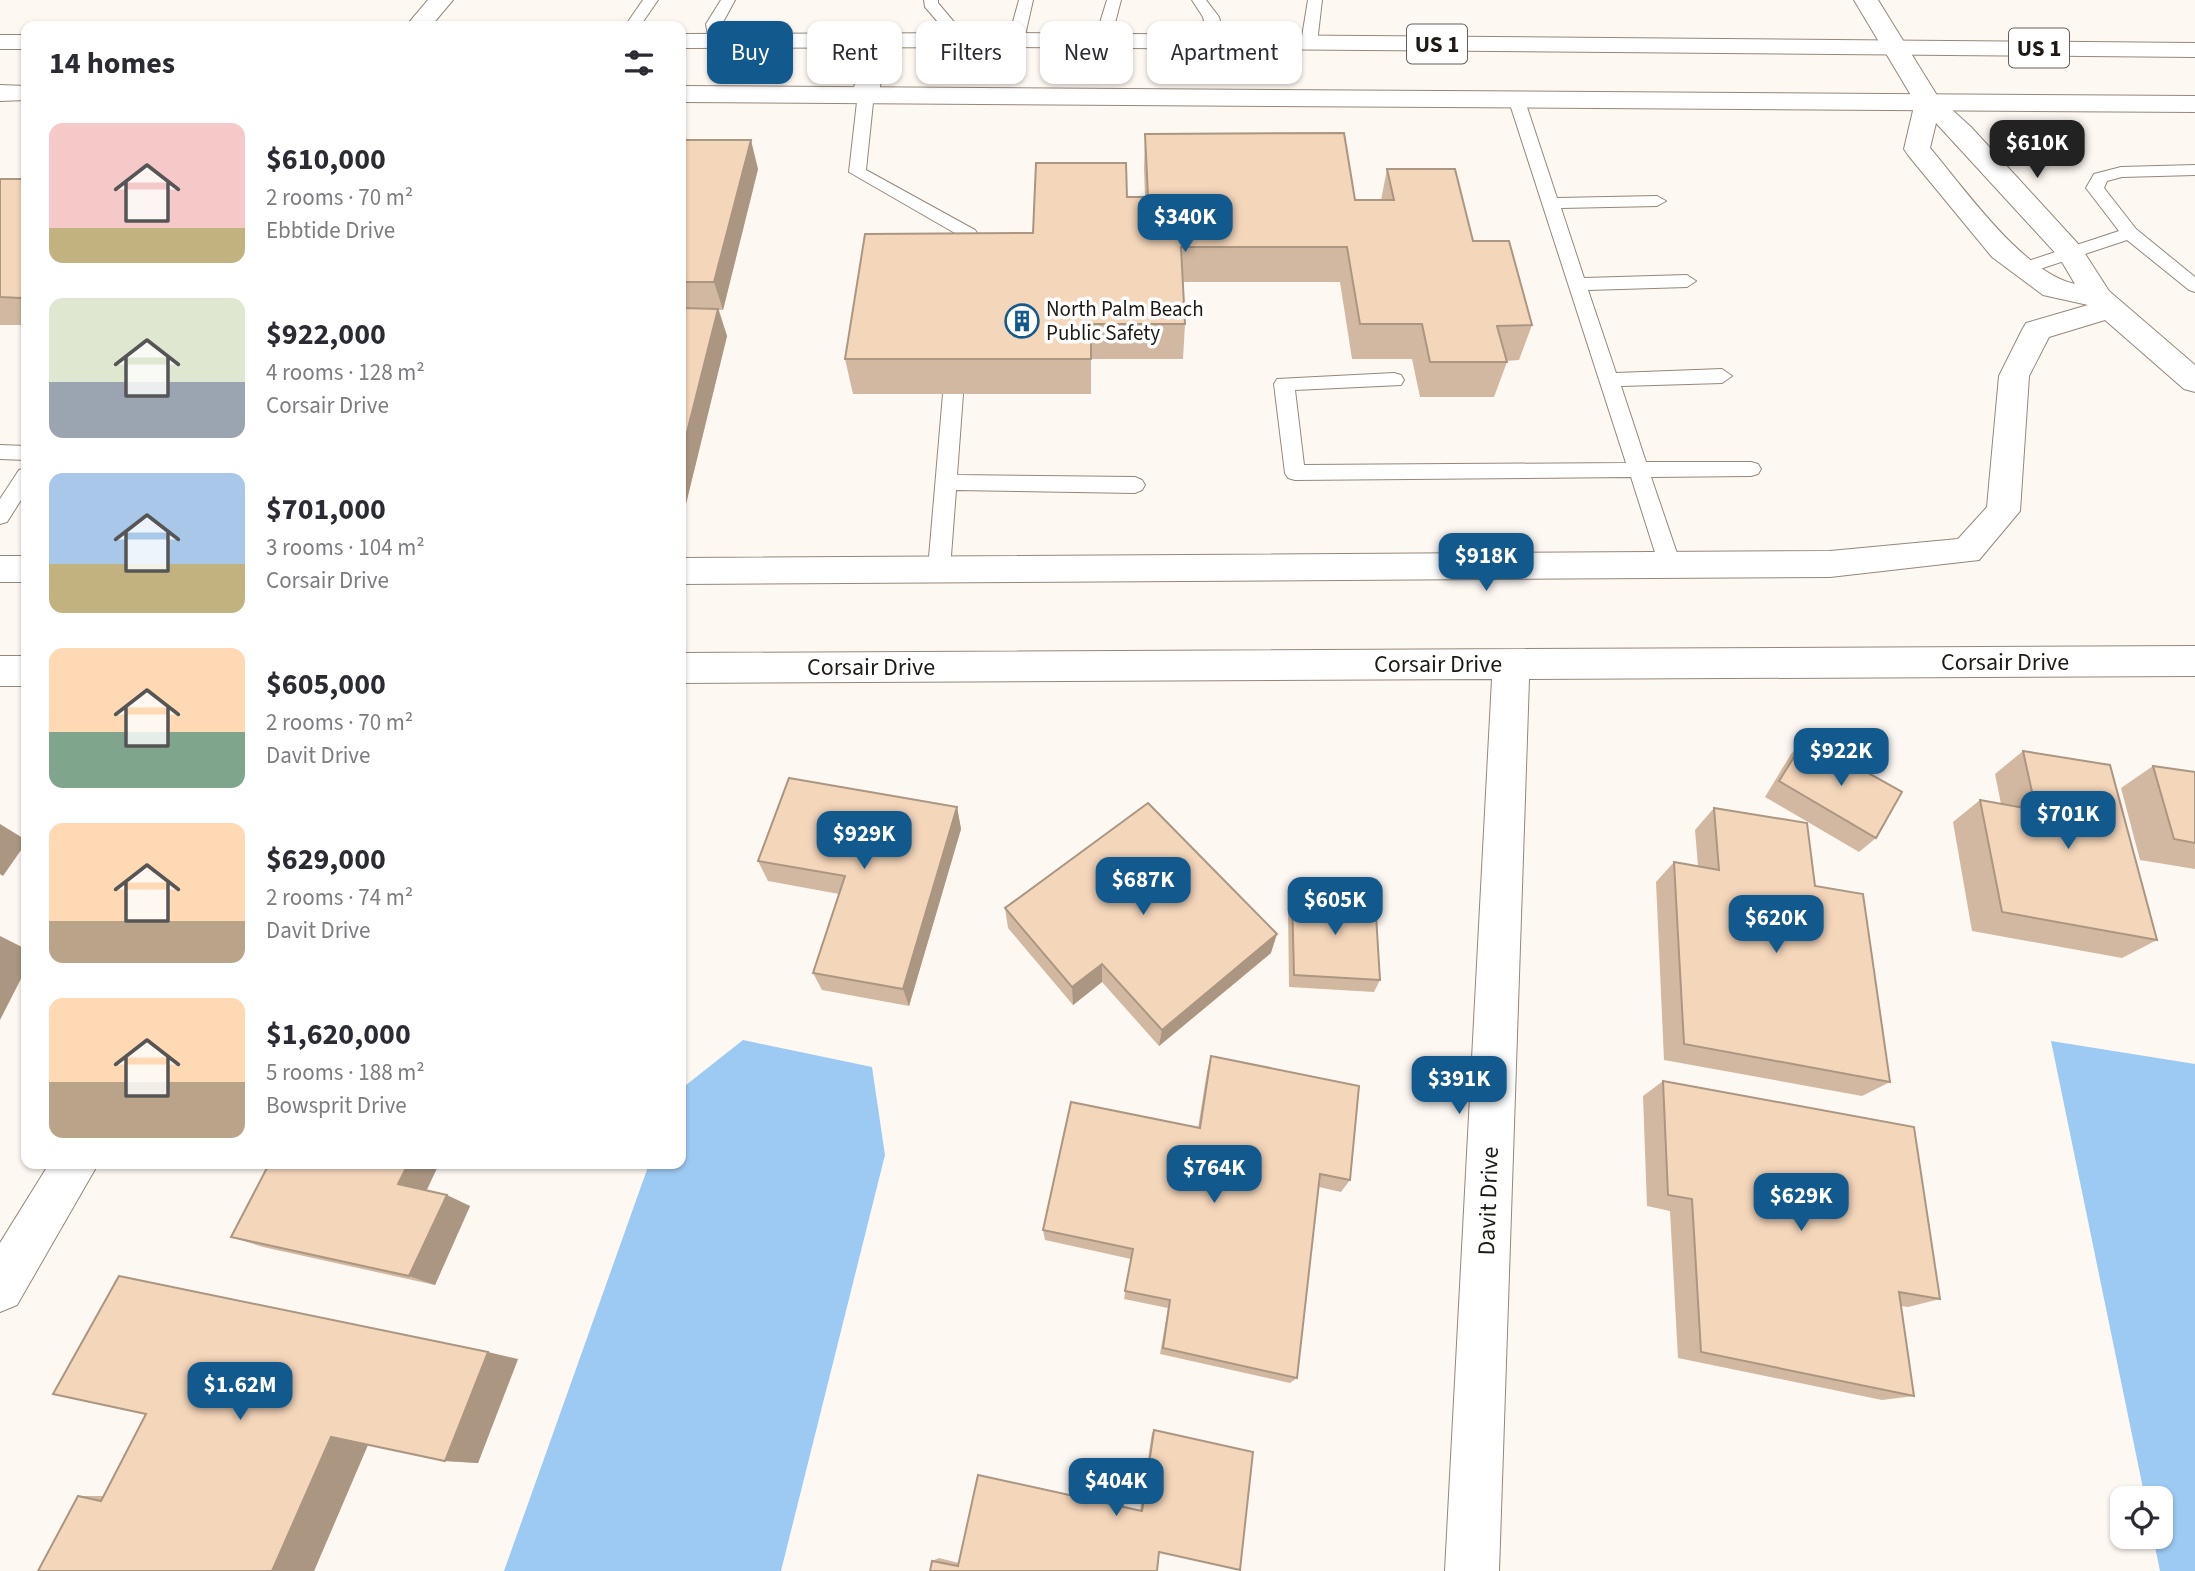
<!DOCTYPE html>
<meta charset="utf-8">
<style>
:root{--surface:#fff;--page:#f7f7f7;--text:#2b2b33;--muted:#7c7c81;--accent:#12598d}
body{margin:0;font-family:"Source Sans 3",sans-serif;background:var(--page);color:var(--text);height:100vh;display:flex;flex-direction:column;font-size:26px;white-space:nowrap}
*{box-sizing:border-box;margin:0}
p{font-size:23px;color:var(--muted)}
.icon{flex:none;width:38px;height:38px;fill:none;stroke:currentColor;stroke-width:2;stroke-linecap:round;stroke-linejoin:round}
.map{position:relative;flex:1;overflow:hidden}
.drawer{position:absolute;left:21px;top:21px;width:665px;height:1148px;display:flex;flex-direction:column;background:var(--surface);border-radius:14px;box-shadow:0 2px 5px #0004}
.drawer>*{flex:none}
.guide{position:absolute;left:707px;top:21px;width:665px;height:63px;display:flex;gap:14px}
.fabs{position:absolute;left:2110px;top:1486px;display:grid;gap:14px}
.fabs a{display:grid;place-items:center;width:63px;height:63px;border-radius:14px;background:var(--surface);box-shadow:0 2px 5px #0004;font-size:35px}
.price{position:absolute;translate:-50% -60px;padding:0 16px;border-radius:14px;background:var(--accent);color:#fff;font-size:23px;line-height:46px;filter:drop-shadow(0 2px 4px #0008)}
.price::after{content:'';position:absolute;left:50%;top:42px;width:21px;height:16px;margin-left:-10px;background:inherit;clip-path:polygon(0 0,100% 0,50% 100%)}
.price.selected{background:#222;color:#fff}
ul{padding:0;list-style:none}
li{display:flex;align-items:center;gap:21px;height:175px;padding:0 28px}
li span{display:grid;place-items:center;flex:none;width:196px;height:140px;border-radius:14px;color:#555}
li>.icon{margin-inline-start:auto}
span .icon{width:84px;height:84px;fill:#fffc;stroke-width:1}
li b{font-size:30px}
h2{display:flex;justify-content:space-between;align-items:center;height:84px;padding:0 28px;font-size:30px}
.pill{padding:0 24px;border-radius:14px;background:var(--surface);box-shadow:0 2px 5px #0004;font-size:24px;line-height:63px}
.pill.selected{background:var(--accent);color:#fff}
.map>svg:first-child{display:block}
.water{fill:#9dcaf3}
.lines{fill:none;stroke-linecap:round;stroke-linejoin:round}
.service-casing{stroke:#95877a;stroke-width:2}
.minor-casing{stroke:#95877a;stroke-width:2}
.primary-casing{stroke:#95877a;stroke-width:2}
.service{fill:#fff;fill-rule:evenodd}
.minor{fill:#fff;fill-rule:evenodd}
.primary{fill:#fff;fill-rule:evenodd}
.wall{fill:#d2b8a0}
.shaded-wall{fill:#ab9682}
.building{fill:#f4d6ba;stroke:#ab9682;stroke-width:2}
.labels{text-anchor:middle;stroke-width:7;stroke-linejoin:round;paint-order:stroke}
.far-poi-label{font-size:21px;fill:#1f1a15;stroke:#fff;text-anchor:start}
.shield{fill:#fff;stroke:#625f5b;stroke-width:2}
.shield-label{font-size:23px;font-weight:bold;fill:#1f1a15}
.street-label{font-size:24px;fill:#1f1a15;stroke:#fff}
</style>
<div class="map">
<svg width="2195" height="1571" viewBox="0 0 2195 1571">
<rect width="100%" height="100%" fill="#fef8f3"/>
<g class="water">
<path d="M743,1040L872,1067L885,1155L781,1571H504L649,1164H681V1089Z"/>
<path d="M2051,1041L2195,1064V1571H2160L2153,1537L2161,1536V1498H2145Z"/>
</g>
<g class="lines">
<defs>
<g id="service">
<path d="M643,0H658L640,26H625Z"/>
<path d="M721,0H735L722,24L725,41L717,46L709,41L706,24Z"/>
<path d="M924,0H938V3L970,41L967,44H957L925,7Z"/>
<path d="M1019,0H1033L1024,40L1016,45L1008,40Z"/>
<path d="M1107,0H1121L1110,42L1102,47L1094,42Z"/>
<path d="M1192,0H1206L1219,17L1225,42L1222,45H1212L1209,42L1203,17Z"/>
<path d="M1308,0H1322L1317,43L1309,48L1301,43Z"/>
<path d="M866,88L874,93L866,170L975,230L978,234L973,269L967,271L958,265L960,236L849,172L858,93Z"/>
<path d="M1516,93L1524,98L1557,198L1657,196L1666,201L1657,206L1561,208L1584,278L1687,275L1696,281L1687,287L1588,290L1616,373L1722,369L1732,376L1722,383L1621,386L1646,462H1751L1758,464L1761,469L1758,474L1751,476L1651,477L1681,565L1678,571H1662L1659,565L1631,477L1295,480L1288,478L1285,473L1274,384L1277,379L1394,373L1401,375L1404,380L1401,385L1295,390L1304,465L1626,463L1508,98Z"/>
<path d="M2195,165V175L2122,177L2107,181L2104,188L2136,229L2195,277V292L2189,290L2127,240L2025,274L2016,268L2019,264L2119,231L2086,188L2094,174L2121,167Z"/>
<path d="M953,387L963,394L957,475L1135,477L1142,480L1145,485L1142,490L1135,493L956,490L950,569L947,575H931L928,569L943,394Z"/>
<path d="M0,445L26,446V460L0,459Z"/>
<path d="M26,468V492L7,522L0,524V499L19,470Z"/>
</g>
<g id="minor">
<path d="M428,0H453L431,26H406Z"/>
<path d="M1854,0H1878L1938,97L1971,127L2080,246L2109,291L2195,365V392L2184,389L2105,320L2049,337L2029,376L2020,511L1979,560L1830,577L681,584V558L1830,551L1958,539L1987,507L1999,376L2022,330L2026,323L2088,305L2043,295L1992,257L1908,155L1904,149L1915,102ZM1936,123L2059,257L2075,284C2022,272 1965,189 1930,148Z"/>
<path d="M875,34L884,36L887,41L879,93L875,98H857L853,93L863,41L866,36Z"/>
<rect x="0" y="556" width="26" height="26"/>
<path d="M2195,646V676L1529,679L1499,1571H1445L1492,679L681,683V653Z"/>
<rect x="0" y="656" width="26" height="30"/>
<path d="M49,1164H98L17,1305L0,1312V1243Z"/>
</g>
<g id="primary">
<path d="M1016,33L2195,43V57L1016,47L681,48V34Z"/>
<rect x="0" y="35" width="26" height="14"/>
<path d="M0,85L26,86V100L0,101Z"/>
<path d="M681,86L2195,96V112L681,102Z"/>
</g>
</defs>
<use href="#service" class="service-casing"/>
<use href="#minor" class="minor-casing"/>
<use href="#primary" class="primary-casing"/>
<use href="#service" class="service"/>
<use href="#minor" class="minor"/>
<use href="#primary" class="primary"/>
</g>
<g class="wall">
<path d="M1145,134L1355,200H1381L1387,169L1473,241L1532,325L1519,360L1506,361L1507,362L1494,397H1420L1412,359H1352L1340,282H1183L1185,324L1183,359H1091V394H853L845,359L1127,197H1145L1144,169Z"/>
<path d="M681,140L758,169L723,310H719L727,336L684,512H681Z"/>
<rect x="0" y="179" width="26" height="146"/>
<path d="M1806,738L1876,838L1859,852L1765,797L1791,754Z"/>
<path d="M2023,751L2157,940L2122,958L1972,931L1953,822L1980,800L2001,804L1995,774Z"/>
<path d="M2153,766L2195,772V869L2140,860L2121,788Z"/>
<path d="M957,807L961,829L909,1006L822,990L813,973L839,894L768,881L758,861Z"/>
<path d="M1714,808L1815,886L1890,1082L1862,1096L1664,1060L1656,882L1674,862L1698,866L1695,830Z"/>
<path d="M1292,894L1380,980L1374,992L1289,987L1288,908Z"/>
<path d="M1005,908L1271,953L1159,1046L1102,982L1073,1005L1008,928Z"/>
<path d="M1211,1056L1350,1180L1341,1192L1319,1187L1297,1378L1290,1383L1160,1354L1168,1308L1124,1299L1131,1259L1045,1240L1043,1230L1198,1128L1207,1072Z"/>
<path d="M1663,1081L1940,1299L1908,1307L1901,1306L1914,1396L1882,1400L1678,1358L1670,1211L1647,1206L1643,1096Z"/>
<path d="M304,1165L426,1190L470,1206L435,1285L263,1247L231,1237Z"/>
<path d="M518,1359L478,1463L445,1461L368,1445L314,1571L78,1496H103Z"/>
<path d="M1154,1430L1159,1552L930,1571L932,1561L939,1558L959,1563L1140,1511L1152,1433Z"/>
</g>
<g class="shaded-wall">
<path d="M751,140L758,169L723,310L714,282Z"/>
<path d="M26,291V303L21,298Z"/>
<path d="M718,309L727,336L684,512L681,504V456Z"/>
<path d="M957,807L961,829L909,1006L903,989Z"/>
<path d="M0,824L26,840V843L3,876L0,874Z"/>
<path d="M681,836L686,844L681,853Z"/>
<path d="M1277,934L1271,953L1159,1046L1162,1030Z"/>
<path d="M0,936L26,949V969L0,1020Z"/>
<path d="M1102,964V982L1073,1005L1072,987Z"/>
<path d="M408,1164H439L424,1196L398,1184Z"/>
<path d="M447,1195L470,1206L435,1285L409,1276Z"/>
<path d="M488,1352L518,1359L478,1463L445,1461Z"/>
<path d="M331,1437L370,1440L314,1571H272Z"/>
</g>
<g class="building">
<path d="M1344,133L1355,200H1394L1387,169H1455L1473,241H1509L1532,325L1497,326L1507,362H1430L1422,324H1360L1347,247H1181L1185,324H1091V359H845L865,234L1033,233L1036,163H1126L1127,197H1148L1145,134Z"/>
<path d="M681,140H751L714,282H681Z"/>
<path d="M0,179H26V291L21,298L0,297Z"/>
<path d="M681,308L718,309L681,456Z"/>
<path d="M1806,738L1902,792L1876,838L1779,781Z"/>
<path d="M2023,751L2110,765L2157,940L2002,912L1980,800L2036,810Z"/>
<path d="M2153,766L2195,772V843L2174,839Z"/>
<path d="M789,778L957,807L903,989L813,973L845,876L758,861Z"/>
<path d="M1148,803L1277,934L1162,1030L1102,964L1072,987L1005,908Z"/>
<path d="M1714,808L1807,823L1815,886L1863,894L1890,1082L1684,1044L1674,862L1719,870Z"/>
<path d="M1292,894L1375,899L1380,980L1294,975Z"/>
<path d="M1211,1056L1359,1086L1350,1180L1320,1174L1297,1378L1163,1348L1170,1300L1125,1291L1133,1249L1043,1230L1071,1102L1200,1128Z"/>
<path d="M1663,1081L1914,1127L1940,1299L1899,1292L1914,1396L1701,1352L1692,1199L1668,1195Z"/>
<path d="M269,1164H300L304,1165L305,1164H408L398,1184L447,1195L409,1276L231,1237Z"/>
<path d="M119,1276L488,1352L445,1461L331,1437L272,1571H38L78,1496L101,1501L146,1414L53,1394Z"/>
<path d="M1154,1430L1253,1452L1240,1570L1159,1552L1157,1571H930L932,1561L958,1566L978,1475L1142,1511Z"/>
</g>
<defs>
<symbol id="building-ring" viewBox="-11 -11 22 22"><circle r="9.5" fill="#fff" stroke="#12598d" stroke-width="1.5"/><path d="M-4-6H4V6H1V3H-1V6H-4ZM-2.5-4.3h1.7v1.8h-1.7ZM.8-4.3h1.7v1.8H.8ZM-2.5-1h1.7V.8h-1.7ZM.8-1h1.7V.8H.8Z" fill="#12598d"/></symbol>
</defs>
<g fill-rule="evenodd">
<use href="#building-ring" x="1003" y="302" width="38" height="38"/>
</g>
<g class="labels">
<g class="far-poi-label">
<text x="1046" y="316">North Palm Beach<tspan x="1046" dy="24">Public Safety</tspan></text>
</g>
<g class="shield">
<rect x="1407" y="24.5" width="60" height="39" rx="5"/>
<rect x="2009" y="28.5" width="60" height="39" rx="5"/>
</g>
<g class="shield-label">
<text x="1437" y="52">US 1</text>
<text x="2039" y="56">US 1</text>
</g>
<g class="street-label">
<text x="2005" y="670">Corsair Drive</text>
<text x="1438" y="672">Corsair Drive</text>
<text x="871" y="675">Corsair Drive</text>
<text transform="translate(1488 1201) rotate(-88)" y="8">Davit Drive</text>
</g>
</g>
</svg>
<div class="fabs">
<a><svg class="icon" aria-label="locate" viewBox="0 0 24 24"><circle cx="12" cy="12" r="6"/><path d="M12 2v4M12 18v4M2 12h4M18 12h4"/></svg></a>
</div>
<b class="price selected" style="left:2037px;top:180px">$610K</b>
<b class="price" style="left:1185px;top:254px">$340K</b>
<b class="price" style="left:1486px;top:593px">$918K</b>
<b class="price" style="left:1841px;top:788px">$922K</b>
<b class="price" style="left:2068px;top:851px">$701K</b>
<b class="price" style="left:864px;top:871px">$929K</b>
<b class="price" style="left:1143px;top:917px">$687K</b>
<b class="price" style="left:1335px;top:937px">$605K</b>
<b class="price" style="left:1776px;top:955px">$620K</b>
<b class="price" style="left:1459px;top:1116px">$391K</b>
<b class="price" style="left:1214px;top:1205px">$764K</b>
<b class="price" style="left:1801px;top:1233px">$629K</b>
<b class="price" style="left:240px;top:1422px">$1.62M</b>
<b class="price" style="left:1116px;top:1518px">$404K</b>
<div class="guide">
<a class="pill selected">Buy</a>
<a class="pill">Rent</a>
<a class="pill">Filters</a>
<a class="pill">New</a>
<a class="pill">Apartment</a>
</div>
<section class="drawer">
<h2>14 homes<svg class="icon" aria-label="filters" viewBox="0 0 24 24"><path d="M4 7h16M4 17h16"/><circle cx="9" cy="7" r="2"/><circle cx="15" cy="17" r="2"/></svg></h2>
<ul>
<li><span style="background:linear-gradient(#f6c9c9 75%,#c2b280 0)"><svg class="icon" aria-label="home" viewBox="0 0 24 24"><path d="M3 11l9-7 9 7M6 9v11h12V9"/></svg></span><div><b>$610,000</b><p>2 rooms · 70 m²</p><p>Ebbtide Drive</p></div></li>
<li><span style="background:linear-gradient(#dfe7d0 60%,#9aa5b1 0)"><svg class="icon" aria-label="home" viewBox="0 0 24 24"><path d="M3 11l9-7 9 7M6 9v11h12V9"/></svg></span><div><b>$922,000</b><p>4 rooms · 128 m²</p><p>Corsair Drive</p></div></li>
<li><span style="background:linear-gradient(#a9c7e8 65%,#c2b280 0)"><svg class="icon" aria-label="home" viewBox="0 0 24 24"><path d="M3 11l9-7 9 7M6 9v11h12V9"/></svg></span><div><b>$701,000</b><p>3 rooms · 104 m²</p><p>Corsair Drive</p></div></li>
<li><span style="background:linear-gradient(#ffd9b3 60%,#7fa58c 0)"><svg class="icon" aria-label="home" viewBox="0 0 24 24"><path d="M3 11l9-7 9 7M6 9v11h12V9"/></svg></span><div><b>$605,000</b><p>2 rooms · 70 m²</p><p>Davit Drive</p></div></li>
<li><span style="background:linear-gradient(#ffd9b3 70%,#b9a48a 0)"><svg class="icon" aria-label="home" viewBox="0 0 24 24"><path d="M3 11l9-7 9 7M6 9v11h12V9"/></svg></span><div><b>$629,000</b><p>2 rooms · 74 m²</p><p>Davit Drive</p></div></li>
<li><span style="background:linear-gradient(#ffd9b3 60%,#b9a48a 0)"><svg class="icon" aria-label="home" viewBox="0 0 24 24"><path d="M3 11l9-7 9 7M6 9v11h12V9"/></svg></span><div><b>$1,620,000</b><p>5 rooms · 188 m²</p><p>Bowsprit Drive</p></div></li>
</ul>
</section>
</div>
